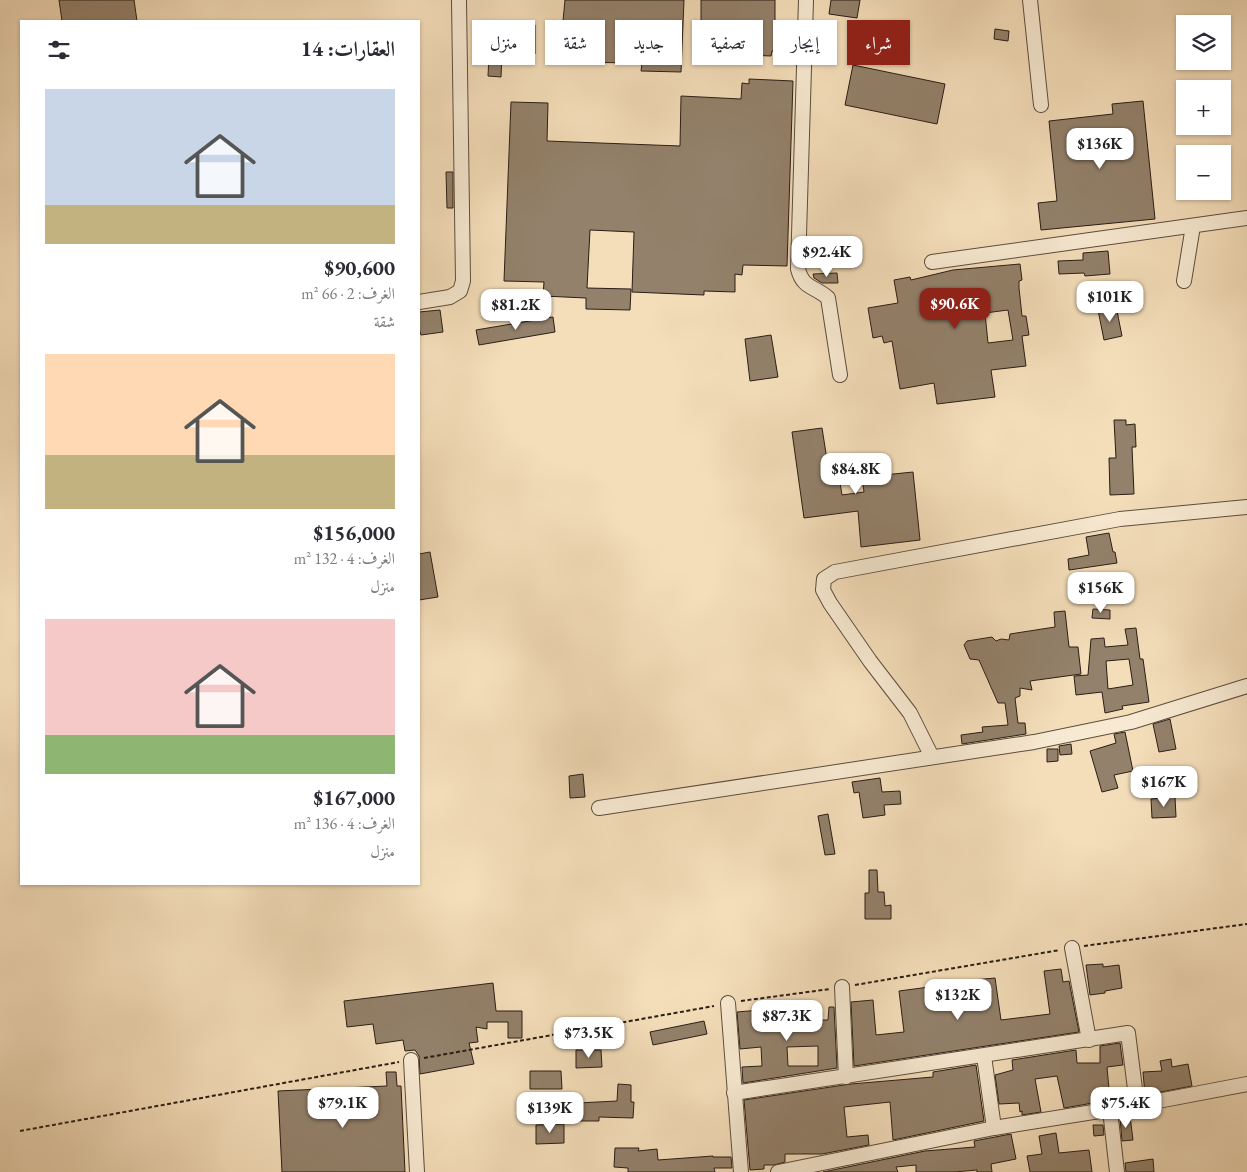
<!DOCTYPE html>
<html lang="ar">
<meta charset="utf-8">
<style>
:root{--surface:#fff;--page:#f2f2f3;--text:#2b2b33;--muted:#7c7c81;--accent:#8f2418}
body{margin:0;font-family:"EB Garamond",Amiri,serif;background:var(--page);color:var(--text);direction:rtl;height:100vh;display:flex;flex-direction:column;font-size:19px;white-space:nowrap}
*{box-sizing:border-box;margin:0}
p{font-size:16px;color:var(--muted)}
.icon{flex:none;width:28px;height:28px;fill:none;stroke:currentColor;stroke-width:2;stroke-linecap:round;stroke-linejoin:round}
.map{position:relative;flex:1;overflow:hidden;direction:ltr}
.details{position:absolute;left:20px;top:20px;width:400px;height:865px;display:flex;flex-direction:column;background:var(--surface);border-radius:0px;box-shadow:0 1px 4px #0004;direction:rtl}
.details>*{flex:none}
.top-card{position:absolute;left:435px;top:20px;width:475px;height:45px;direction:rtl;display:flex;gap:10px}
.tools{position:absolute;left:1176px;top:15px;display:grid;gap:10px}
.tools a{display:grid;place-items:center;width:55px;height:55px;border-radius:0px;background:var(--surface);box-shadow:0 1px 4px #0004;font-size:25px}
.price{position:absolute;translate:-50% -42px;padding:0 11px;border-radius:10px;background:#fff;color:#222;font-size:16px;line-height:32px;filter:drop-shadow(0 1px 2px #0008)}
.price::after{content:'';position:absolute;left:50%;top:30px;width:15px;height:11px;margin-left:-8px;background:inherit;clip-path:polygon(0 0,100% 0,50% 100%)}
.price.active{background:var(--accent);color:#fff}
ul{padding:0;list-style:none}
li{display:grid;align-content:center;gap:10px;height:265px;padding:0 25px}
li span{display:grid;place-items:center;height:155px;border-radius:0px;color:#555}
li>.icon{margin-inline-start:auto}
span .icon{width:90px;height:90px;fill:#fffc;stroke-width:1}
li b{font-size:21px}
h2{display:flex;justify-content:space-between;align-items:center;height:60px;padding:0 25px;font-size:21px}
.tag{padding:0 18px;border-radius:0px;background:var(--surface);box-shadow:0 1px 4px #0004;font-size:18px;line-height:45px}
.tag.active{background:var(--accent);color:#fff}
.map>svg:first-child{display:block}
.building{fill:#93816b;stroke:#2a1d15;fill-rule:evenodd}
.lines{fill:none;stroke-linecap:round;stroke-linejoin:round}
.minor-casing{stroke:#5c4d3e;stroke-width:16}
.path{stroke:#2a1d15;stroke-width:2;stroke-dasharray:4 2.5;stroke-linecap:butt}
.minor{stroke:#f8ead2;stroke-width:14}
</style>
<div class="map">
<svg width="1247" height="1172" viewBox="0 0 1247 1172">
<rect width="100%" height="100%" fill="#f4deba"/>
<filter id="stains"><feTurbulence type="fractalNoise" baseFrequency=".004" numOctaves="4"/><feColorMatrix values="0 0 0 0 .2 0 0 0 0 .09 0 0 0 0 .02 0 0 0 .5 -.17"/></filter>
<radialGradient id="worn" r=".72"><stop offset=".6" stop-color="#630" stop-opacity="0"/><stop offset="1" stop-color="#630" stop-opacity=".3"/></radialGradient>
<g class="building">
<path d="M59,0H134L137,21H62Z"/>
<path d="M565,0H684L681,72L641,71L642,63L559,62Z"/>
<path d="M701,0H775V27H794V50L772,51L771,56L720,54V34H701Z"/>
<path d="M831,0H860L857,18L829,14Z"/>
<path d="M480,25H535V54H502L501,77L488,76L489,55H480Z"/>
<path d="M995,29L1009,31L1008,41L994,39Z"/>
<path d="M853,65L945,84L937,124L845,105Z"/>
<path d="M749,79L793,81L787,266L743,265L742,275L735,274V292L704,291V295L632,292L634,232L590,230L587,288L631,289L630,310L586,309V298L543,296L544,282L504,281L511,102L548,103L547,141L680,146L681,96L741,99L742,83L749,84Z"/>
<path d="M1143,101L1155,219L1041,230L1038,203L1057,201L1049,121L1113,114L1112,104Z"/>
<path d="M446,172H453V208H447Z"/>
<path d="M1108,251L1110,274L1085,276L1084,273L1059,274L1058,261L1083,260V253Z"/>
<path d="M1020,264L1022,280L1019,281V288L1022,316H1026L1029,335L1022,336L1026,366L991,370L995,397L937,404L934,383L900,389L892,341L884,343L882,336L873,338L868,308L898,303L894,280L910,277L911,280L953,270ZM1008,310L1013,340L988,343L985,313Z"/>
<path d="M837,273L838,283H822L814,278L813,274Z"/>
<path d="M1116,306L1122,336L1104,340L1098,310Z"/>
<path d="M440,310L443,332L421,335L419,329V312Z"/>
<path d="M553,317L555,332L479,345L476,330Z"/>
<path d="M771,335L778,377L750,381L745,339Z"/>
<path d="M1114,420H1126V425L1135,424L1136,447H1132L1134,494L1110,495L1109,458H1116Z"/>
<path d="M822,428L828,466L837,464L842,495L864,492L861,470L873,468L874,476L913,472L920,540L861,547L858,511L804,518L792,432Z"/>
<path d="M1109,533L1113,552H1115L1117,563L1069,570L1068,559L1089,555L1086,537Z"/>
<path d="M430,552L438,597L419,600V554Z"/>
<path d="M1093,609L1110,610V619L1092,618Z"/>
<path d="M1065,611L1069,647H1078L1081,674L1030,681L1032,690L1020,688V696L1015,698L1018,723H1025L1026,734L962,744L961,735L983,732L982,727L1008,725L1005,703H998L979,660L970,659L964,645L967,641L992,637L996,641L1001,639L1009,640L1010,634L1055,627L1054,612Z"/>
<path d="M1136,628L1140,659H1143L1149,702L1122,706L1123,709L1105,713L1102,692L1076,695L1074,676L1088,675L1091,639L1104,638L1105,647L1128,645L1125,629ZM1129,659L1133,685L1108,689L1106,661Z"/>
<path d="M1170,719L1176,749L1159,752L1153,724Z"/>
<path d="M1125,732L1133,771L1114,775L1118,788L1102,792L1090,751L1116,743L1114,734Z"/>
<path d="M1071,744L1072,754L1060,755L1059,746Z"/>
<path d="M1047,749H1058V761L1047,762Z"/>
<path d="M583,774L585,797L570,798L569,776Z"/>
<path d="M880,778L882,792L900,791L901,804L884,805L885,815L863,818L859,792L854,793L852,782Z"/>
<path d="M1175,797L1176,817L1152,818L1151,799Z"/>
<path d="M828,814L835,854L825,855L818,816Z"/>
<path d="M869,870H877L878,892H884L885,906L891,905V919H865V893H869Z"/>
<path d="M1103,964V967L1119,965L1122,988L1105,991V993L1090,995L1086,965Z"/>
<path d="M1061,969L1063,982L1069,981L1079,1032L854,1066L851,1002L873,1000L876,1035L904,1032L899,991L952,984V982L995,978L1001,1020L1050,1014L1044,971Z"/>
<path d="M493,983L496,1011H522V1038H508V1022H487V1029L476,1027L478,1042L469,1043L474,1064L420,1074L419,1056L415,1050L405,1051L403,1040L376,1044L373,1024L347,1027L344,1001Z"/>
<path d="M781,1004V1006H801V1020H828L829,1007H834L837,1068L743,1083L742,1067L762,1066L761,1047L740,1049L737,1012L772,1009V1005ZM818,1046V1066H788L787,1047Z"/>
<path d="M704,1021L707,1034L653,1045L650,1032Z"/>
<path d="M1120,1043L1123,1065L1107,1067L1110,1100L1064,1108L1057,1076L1035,1079L1041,1112L1022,1115V1111L1020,1112L1019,1103L999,1104L995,1075L1013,1070L1012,1060L1076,1050L1077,1063H1100V1046Z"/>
<path d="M576,1050H601L602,1067L576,1068Z"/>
<path d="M1171,1059L1172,1067L1188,1064L1192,1086L1145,1095L1143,1072L1162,1071L1160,1061Z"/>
<path d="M976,1065L984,1121L893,1140L890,1102L844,1107L847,1137L868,1135L869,1145L822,1154H785V1162L774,1165H764V1169L750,1170L744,1100L851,1084L933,1077V1072Z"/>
<path d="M530,1071H561L562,1089H530Z"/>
<path d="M386,1072H396L397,1086H401L405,1172H282L278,1091L387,1086Z"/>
<path d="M618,1084L631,1085V1102H634L633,1118L599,1117V1121H578V1103L617,1101Z"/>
<path d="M1130,1116L1133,1140L1122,1141L1120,1118Z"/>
<path d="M564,1124V1143L536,1144V1125Z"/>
<path d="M1093,1125H1103L1104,1135L1094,1136Z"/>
<path d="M1056,1133L1059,1153L1089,1150L1092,1172H1030L1027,1156L1042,1154L1039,1136Z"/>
<path d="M1011,1134L1016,1159L991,1164L992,1172H977V1170L954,1172H916V1165L896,1167L898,1172H823L925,1151L975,1147L974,1141Z"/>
<path d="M615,1148H639L638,1151L657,1149L658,1160L713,1156V1157H731L732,1168H714L715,1172H628V1168L614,1167Z"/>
<path d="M1153,1159L1154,1172H1126L1125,1163Z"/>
</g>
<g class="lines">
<defs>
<g id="minor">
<path d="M806,0L798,269C803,289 815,286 828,298L840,375"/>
<path d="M1030,0L1041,105"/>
<path d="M932,262L1247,218"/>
<path d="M1184,281L1193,226"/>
<path d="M419,302L450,297L460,291L463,281L459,0"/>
<path d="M932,757L910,713L870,661L830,603L823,590L824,579L835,572L1120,519L1247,507"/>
<path d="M599,808L1034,742L1131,722L1247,686"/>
<path d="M1072,948L1089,1040"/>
<path d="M842,987L846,1077"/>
<path d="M728,1003L741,1172"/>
<path d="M984,1056L994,1128"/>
<path d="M411,1060L417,1172"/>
<path d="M734,1093L1128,1033L1137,1105"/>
<path d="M1110,1110L1117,1172"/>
<path d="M778,1172L994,1128L1137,1105L1247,1084"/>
</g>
</defs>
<use href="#minor" class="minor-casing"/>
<g class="path">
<path d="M1084,946L1247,924"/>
<path d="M855,985L1060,950"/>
<path d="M741,1001L830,989"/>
<path d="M424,1058L714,1006"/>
<path d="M20,1131L399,1062"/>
</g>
<use href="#minor" class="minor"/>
</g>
<rect width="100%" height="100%" filter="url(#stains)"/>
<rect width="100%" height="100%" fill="url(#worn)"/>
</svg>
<div class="tools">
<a><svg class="icon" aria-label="layers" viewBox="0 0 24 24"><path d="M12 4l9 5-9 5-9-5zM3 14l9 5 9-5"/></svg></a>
<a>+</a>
<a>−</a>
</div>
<b class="price" style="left:1100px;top:170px">$136K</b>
<b class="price" style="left:827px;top:278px">$92.4K</b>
<b class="price" style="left:1110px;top:323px">$101K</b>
<b class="price active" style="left:955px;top:330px">$90.6K</b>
<b class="price" style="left:516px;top:331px">$81.2K</b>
<b class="price" style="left:856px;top:495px">$84.8K</b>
<b class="price" style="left:1101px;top:614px">$156K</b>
<b class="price" style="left:1164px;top:808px">$167K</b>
<b class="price" style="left:958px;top:1021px">$132K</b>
<b class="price" style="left:787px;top:1042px">$87.3K</b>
<b class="price" style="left:589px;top:1059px">$73.5K</b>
<b class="price" style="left:343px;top:1129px">$79.1K</b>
<b class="price" style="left:1126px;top:1129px">$75.4K</b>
<b class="price" style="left:550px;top:1134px">$139K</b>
<div class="top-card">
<a class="tag active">شراء</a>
<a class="tag">إيجار</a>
<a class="tag">تصفية</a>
<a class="tag">جديد</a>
<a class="tag">شقة</a>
<a class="tag">منزل</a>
</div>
<section class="details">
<h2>العقارات: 14<svg class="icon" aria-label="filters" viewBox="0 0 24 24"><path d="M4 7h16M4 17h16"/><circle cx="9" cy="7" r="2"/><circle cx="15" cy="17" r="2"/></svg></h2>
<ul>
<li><span style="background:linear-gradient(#c9d6e8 75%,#c2b280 0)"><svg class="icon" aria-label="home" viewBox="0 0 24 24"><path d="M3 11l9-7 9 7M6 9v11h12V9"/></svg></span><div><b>$90,600</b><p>الغرف: 2 · 66 m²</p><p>شقة</p></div></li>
<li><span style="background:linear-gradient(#ffd9b3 65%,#c2b280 0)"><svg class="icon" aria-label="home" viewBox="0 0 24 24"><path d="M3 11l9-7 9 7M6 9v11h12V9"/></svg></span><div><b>$156,000</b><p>الغرف: 4 · 132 m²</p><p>منزل</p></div></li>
<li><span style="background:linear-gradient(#f6c9c9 75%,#8fb573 0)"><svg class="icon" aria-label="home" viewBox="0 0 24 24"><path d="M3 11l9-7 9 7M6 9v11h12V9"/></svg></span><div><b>$167,000</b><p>الغرف: 4 · 136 m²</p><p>منزل</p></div></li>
</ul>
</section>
</div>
